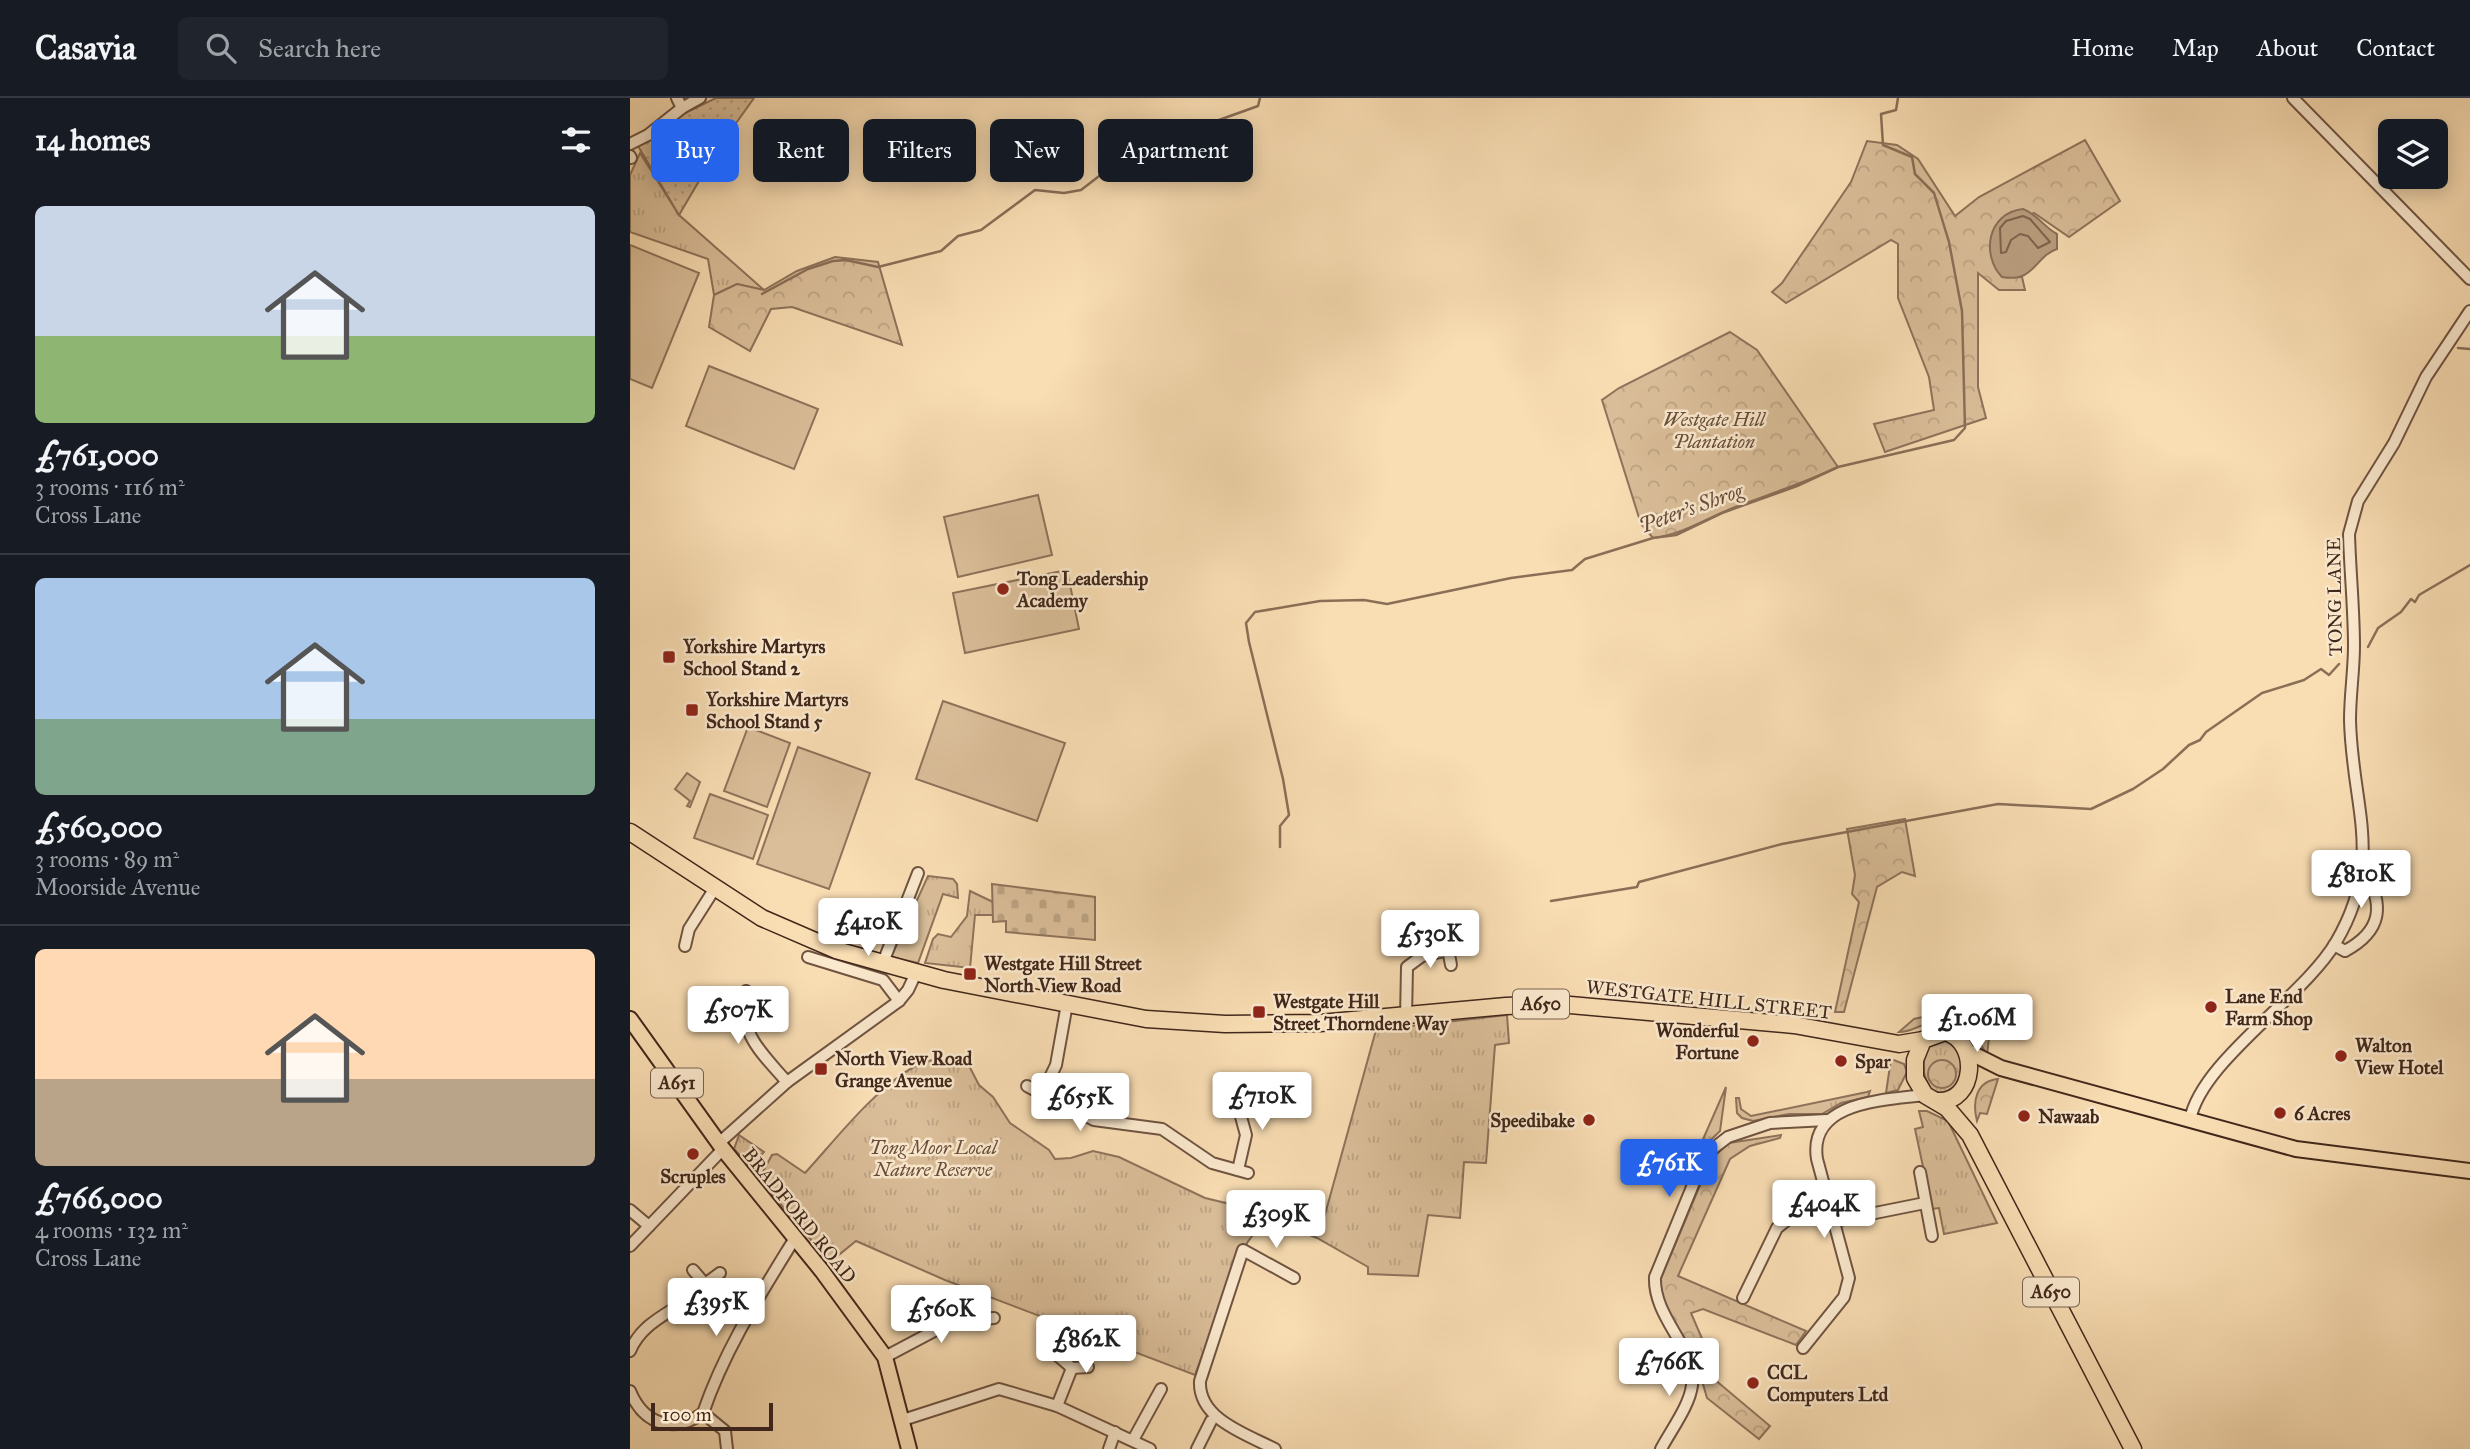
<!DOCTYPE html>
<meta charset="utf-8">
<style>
:root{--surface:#171b24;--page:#20242c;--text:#f1f3f6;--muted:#9ea1a6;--line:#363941;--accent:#2563eb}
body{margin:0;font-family:"IM FELL Great Primer",serif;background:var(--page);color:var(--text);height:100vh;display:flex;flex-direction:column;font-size:26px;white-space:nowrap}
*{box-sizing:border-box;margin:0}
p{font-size:23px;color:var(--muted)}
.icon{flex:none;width:38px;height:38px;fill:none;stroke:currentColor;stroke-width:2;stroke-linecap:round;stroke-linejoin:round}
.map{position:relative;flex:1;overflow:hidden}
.side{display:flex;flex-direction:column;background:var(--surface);width:630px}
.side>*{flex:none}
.banner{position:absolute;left:21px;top:21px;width:665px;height:63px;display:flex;gap:14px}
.fabs{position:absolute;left:1748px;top:21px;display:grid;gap:14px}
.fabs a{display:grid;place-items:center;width:70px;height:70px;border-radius:10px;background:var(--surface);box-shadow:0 4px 18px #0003;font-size:35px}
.scale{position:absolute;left:21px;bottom:18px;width:122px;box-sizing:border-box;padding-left:7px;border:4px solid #41271b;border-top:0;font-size:19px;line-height:24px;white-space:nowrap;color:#41271b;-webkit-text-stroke:5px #fbe9ce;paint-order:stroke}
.price{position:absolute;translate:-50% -60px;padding:0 16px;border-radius:7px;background:#fff;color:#222;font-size:23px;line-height:46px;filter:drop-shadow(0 2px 4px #0008)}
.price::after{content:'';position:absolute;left:50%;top:42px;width:21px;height:16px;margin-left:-10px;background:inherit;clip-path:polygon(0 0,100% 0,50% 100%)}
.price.current{background:var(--accent);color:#fff}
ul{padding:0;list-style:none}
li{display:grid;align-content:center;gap:14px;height:371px;padding:0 35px}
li+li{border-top:2px solid var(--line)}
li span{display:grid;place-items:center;height:217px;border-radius:10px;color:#555}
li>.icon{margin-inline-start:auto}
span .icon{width:126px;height:126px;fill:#fffc;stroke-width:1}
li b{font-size:30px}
h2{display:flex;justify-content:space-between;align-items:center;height:84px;padding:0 35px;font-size:30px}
.pill{padding:0 24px;border-radius:10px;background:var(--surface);box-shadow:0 4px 18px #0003;font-size:24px;line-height:63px}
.pill.current{background:var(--accent);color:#fff}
header{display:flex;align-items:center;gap:42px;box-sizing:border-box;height:98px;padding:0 35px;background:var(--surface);border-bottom:2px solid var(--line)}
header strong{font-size:33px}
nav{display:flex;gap:38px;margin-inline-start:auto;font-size:24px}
.search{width:490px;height:63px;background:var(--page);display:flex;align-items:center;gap:18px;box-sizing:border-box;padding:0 24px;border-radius:10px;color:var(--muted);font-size:26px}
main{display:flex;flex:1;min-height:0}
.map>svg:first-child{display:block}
.grass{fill:url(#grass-tufts);stroke:#8e725a;stroke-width:2}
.forest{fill:url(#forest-crowns);stroke:#8e725a;stroke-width:2}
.cemetery{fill:url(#cemetery-stones);stroke:#8e725a;stroke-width:2}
.park{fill:url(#park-dots);stroke:#8e725a;stroke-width:2}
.garden{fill:#dabe99;stroke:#8e725a;stroke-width:2}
.water{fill:#ba9f7f;stroke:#8a6f57;stroke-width:2}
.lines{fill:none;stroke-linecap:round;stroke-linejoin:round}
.shore{stroke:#7e634d;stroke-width:2}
.stream{stroke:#8a6f57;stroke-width:2.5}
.minor-casing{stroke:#6f5441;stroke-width:14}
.major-casing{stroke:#41271b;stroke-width:18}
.highway-casing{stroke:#41271b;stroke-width:19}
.minor{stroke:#fbe9ce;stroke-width:10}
.major{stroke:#f9ddb3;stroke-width:14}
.highway{stroke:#f9ddb3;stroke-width:16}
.poi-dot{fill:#8f2418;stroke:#fbe9ce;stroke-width:2.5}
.labels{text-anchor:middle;stroke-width:5;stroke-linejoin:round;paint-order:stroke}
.shield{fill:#fbe9ce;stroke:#796151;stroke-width:2}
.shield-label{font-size:18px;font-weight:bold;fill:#41271b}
.park-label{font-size:19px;font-style:italic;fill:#674d3a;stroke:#fbe9ce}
.poi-label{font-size:19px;font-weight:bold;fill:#41271b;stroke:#fbe9ce;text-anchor:start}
.street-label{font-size:19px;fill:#41271b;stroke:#fbe9ce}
.water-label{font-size:21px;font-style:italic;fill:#654b39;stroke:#fbe9ce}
</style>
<header>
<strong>Casavia</strong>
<div class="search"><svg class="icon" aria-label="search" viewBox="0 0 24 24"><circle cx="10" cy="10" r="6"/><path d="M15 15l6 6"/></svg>Search here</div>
<nav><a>Home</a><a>Map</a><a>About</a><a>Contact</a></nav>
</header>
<main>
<section class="side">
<h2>14 homes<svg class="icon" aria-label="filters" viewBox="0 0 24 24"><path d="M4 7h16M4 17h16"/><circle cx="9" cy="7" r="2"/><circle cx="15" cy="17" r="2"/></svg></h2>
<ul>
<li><span style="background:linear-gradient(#c9d6e8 60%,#8fb573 0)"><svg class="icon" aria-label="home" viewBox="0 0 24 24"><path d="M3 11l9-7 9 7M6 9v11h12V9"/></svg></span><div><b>£761,000</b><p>3 rooms · 116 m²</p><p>Cross Lane</p></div></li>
<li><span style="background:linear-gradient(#a9c7e8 65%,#7fa58c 0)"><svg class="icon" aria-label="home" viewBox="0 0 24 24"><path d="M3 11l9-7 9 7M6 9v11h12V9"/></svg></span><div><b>£560,000</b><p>3 rooms · 89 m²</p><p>Moorside Avenue</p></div></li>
<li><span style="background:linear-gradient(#ffd9b3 60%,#b9a48a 0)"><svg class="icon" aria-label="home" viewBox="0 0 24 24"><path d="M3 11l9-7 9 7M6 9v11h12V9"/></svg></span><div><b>£766,000</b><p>4 rooms · 132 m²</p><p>Cross Lane</p></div></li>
</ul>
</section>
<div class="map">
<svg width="1840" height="1351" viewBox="0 0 1840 1351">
<defs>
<pattern id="grass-tufts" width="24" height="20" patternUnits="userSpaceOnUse" patternTransform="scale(1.75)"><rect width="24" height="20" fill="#dabe99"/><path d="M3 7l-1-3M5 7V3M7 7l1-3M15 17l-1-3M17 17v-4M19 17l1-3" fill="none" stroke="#bca383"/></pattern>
<pattern id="forest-crowns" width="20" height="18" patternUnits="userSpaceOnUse" patternTransform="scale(1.75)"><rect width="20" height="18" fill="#dabe99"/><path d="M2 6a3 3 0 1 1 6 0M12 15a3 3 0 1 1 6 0" fill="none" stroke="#bca383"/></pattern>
<pattern id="cemetery-stones" width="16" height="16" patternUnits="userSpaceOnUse" patternTransform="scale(1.75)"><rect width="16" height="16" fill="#dabe99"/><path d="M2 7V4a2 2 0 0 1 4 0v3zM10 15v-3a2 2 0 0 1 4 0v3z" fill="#bca383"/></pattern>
<pattern id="park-dots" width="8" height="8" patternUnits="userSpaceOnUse" patternTransform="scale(1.75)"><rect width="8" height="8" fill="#dabe99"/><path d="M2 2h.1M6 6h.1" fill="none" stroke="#bca383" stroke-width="1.8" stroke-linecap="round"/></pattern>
</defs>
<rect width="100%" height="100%" fill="#f9ddb3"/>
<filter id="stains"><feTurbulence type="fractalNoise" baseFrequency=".00286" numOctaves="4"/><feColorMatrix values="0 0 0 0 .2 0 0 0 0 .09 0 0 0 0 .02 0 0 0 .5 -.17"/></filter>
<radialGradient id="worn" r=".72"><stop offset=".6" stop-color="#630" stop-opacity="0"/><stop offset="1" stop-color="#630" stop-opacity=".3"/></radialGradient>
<g class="grass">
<path d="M10,55L49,117L134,192L107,186L84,197L78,161L0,134V77Z"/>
<path d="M57,675L70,684L60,709L57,708L60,703L45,691Z"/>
<path d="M298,778L323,781L327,786L328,800L313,796L288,865L261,859Z"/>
<path d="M340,793L363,804V817H345L340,870L295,865L303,841L308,836L321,839L337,818Z"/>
<path d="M877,917L879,945L865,947L856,1065L834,1064L830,1120L798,1117L788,1178L738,1176V1169L687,1140L636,1119L617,1145L582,1259L573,1255L565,1277L315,1182L226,1143L200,1164L129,1081L142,1057L147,1056L175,1075C207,1040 245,990 287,967C300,960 320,960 334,958L349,987L363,999L380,1025L419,1052L425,1061L441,1060L463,1053L489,1059L575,1100L638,1115L639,1113L691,1131L746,932Z"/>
<path d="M1311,941L1320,943C1323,947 1328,953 1330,957C1339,977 1323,999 1302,994C1292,976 1291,967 1298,947Z"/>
<path d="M1261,961L1274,966L1277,974L1268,992L1256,995Z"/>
<path d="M1096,989L1090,1033L1067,1055Z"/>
<path d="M1237,994L1240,993L1238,999L1211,1005L1192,1016H1159L1123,1023L1112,1020L1107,1015L1106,1000H1109L1111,1011L1121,1018Z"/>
<path d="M1289,1013H1297L1318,1023L1367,1125L1314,1136L1309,1110L1302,1111L1285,1031L1293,1029Z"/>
<path d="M109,1037L134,1054L120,1069L104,1051Z"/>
</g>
<g class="forest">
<path d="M1455,42L1490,103L1439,139L1404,115L1361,139L1363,162L1372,179H1392L1395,192H1369L1348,175V289L1356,320L1255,354L1244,326L1304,312L1299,279L1268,200V146L1261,142L1156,205L1142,194L1152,185L1221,84L1237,43L1267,47L1288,61L1325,118L1349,99Z"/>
<path d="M205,159L248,164L272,247L162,209L141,211L120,253L79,229L84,197L107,186L134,192L167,173Z"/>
<path d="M1100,234L1127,252L1208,369C1174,385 1140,396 1105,409C1077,420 1054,436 1023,440L1011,426L972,302L989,290Z"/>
<path d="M1275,721L1285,778L1272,774L1247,789L1214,914H1205L1229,804L1222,796L1225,777L1217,731Z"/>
<path d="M1318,913L1339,914L1361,923L1357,957C1344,933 1325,917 1296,926C1286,929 1280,934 1269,934L1284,921Z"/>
<circle cx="1312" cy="976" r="14"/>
<path d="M1368,981L1357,1016L1350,1015L1347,1023C1342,1004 1346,983 1368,981Z"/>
<path d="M1151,1037L1150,1040L1120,1048L1100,1061L1048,1178L1176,1233L1166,1247L1073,1211L1061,1215L1077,1252L1084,1281L1140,1328L1129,1341L1077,1300L1068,1269L1033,1204L1029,1185L1081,1061L1099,1045Z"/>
</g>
<path class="cemetery" d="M362,786L465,799V842L376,834V823L363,824Z"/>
<path class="park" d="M86,0H124L89,49L49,117L8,48L53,16Z"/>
<g class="garden">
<path d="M0,147L69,175L22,290L0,281Z"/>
<path d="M79,268L188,311L164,371L56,328Z"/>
<path d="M408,397L422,457L328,479L314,419Z"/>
<path d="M437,472L449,531L335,555L323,495Z"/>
<path d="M313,603L435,645L407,723L286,681Z"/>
<path d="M118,629L160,645L137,709L94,693Z"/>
<path d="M168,649L240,675L199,791L127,766Z"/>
<path d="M80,696L138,717L123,761L64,740Z"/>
</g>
<path class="water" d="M1393,111C1407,116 1414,129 1427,136V151C1405,158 1405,185 1372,179C1351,157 1357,115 1393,111Z"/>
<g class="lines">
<path class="shore" d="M1393,118L1400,121L1420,144L1408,150L1398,138L1390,136L1381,142L1376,154L1371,155L1370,130L1376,123Z"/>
<g class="stream">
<path d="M132,196L178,171L203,163L216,162L248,169L311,153L328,138L351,132L405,92L434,95L451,92L477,72L499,70L520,61L539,51L549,39L576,34L589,22L628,8L630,0"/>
<path d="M1828,250L1840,251"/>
<path d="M1738,549L1748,530L1771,514L1781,501L1785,504L1789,497L1840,467"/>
<path d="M650,749V728L659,717L653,681L619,544L616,525L625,514L690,503L734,502L757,506L881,480L942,472L955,461L1023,440L1046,437L1092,415L1167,388L1208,369L1324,342L1335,330L1332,213L1319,144L1304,95L1285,76L1282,59L1253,47L1251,16L1266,12L1268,0"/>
<path d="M921,803L1007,789L1009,784L1152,746L1368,706L1461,711L1503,691L1533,671L1559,647L1570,642L1576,634L1632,595L1674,582L1691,571L1699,577L1709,566"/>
</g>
<defs>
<g id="minor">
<path d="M1663,0L1840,181"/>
<path d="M52,10L70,0"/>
<path d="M0,46L18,37L52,10L47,0"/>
<path d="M0,58L1,60"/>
<path d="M814,830L821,867"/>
<path d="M1704,847L1715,853C1752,833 1755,807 1734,773"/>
<path d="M55,848L59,831L85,790"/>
<path d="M178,859L253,882L269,903"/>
<path d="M252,867L288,775"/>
<path d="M116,893C108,936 131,954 157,984"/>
<path d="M437,906L426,967L412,996L464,1022L532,1031L582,1065L618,1075"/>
<path d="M776,919L777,869L792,858L819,852"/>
<path d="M397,988L412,996"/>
<path d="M605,997L616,1037L608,1072"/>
<path d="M1560,1022C1571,963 1673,900 1706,844C1755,760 1722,710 1720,622C1720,597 1724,572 1724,548C1724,511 1720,473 1719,436L1728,403L1764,345L1796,279L1840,213"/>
<path d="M89,1045L157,984L269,903L278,892L286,875"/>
<path d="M1290,1074L1302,1138"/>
<path d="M0,1112L19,1128"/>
<path d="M1205,1123L1295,1105"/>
<path d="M0,1148L93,1051"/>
<path d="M75,1186L90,1175"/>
<path d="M1113,1200L1147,1130L1162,1118L1200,1107"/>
<path d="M1173,1250L1214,1199L1219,1180L1187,1061C1178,1003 1255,1002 1295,997"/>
<path d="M0,1253C15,1218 52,1213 75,1186L63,1172"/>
<path d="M255,1259L321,1224L364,1220"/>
<path d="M442,1270L458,1269"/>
<path d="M0,1293C14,1327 44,1336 73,1315"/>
<path d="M427,1308L442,1270L428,1258"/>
<path d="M273,1322L369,1291L427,1308L520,1351"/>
<path d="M503,1342L531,1291"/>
<path d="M97,1351L95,1333L73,1315C95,1251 130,1197 165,1140"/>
<path d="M479,1351L485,1334"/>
<path d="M567,1351L581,1323"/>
<path d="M645,1351C616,1336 568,1321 570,1283L613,1152L664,1180"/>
<path d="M1031,1351C1041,1332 1060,1307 1062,1287C1067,1251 1023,1220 1025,1179L1074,1060L1085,1049L1098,1039L1140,1025L1197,1022"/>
</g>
<g id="major">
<path d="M0,921L93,1051L192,1173L255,1259L279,1351"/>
<path d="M1337,953L1371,970L1666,1051L1840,1073"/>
</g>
<g id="highway">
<path d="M0,734L132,820L206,852L314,882L516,921L595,926L690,925L876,908L929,906L1164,927L1269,946L1293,942"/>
<path d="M1308,1003C1346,1005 1350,943 1315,934L1293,942L1285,962V980L1295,997L1317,1010L1340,1037L1503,1351"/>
</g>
</defs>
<use href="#minor" class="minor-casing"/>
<use href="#major" class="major-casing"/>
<use href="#highway" class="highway-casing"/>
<use href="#minor" class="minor"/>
<use href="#major" class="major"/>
<use href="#highway" class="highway"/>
</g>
<g class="poi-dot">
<circle cx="373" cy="491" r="7"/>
<rect x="32" y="552" width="14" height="14" rx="3.5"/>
<rect x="55" y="605" width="14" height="14" rx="3.5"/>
<rect x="333" y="869" width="14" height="14" rx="3.5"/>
<circle cx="1581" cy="909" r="7"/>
<rect x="622" y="907" width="14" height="14" rx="3.5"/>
<circle cx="1123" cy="943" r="7"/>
<circle cx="1711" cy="958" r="7"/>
<circle cx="1211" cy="963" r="7"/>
<rect x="184" y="964" width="14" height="14" rx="3.5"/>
<circle cx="1650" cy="1015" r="7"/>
<circle cx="1394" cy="1018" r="7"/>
<circle cx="959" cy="1022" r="7"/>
<circle cx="63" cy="1056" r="7"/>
<circle cx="1123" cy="1285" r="7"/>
</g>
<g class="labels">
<g class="shield">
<rect x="883" y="891.5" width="56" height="29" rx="5"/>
<rect x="21" y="970.5" width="52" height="29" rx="5"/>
<rect x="1393" y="1179.5" width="56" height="29" rx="5"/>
</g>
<g class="shield-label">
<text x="911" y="912">A650</text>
<text x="47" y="991">A651</text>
<text x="1421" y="1200">A650</text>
</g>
<g class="park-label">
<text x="1084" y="328">Westgate Hill<tspan x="1084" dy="22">Plantation</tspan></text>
<text x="303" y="1056">Tong Moor Local<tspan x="303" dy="22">Nature Reserve</tspan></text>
</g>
<g class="poi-label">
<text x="387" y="487">Tong Leadership<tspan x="387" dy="22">Academy</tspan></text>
<text x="53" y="555">Yorkshire Martyrs<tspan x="53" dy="22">School Stand 2</tspan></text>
<text x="76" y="608">Yorkshire Martyrs<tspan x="76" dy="22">School Stand 5</tspan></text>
<text x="354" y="872">Westgate Hill Street<tspan x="354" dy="22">North View Road</tspan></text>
<text x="1595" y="905">Lane End<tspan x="1595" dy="22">Farm Shop</tspan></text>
<text x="643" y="910">Westgate Hill<tspan x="643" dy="22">Street Thorndene Way</tspan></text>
<text x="1109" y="939" text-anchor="end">Wonderful<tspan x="1109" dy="22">Fortune</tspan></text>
<text x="1725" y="954">Walton<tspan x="1725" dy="22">View Hotel</tspan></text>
<text x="205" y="967">North View Road<tspan x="205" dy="22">Grange Avenue</tspan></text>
<text x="1225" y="970">Spar</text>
<text x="1664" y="1022">6 Acres</text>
<text x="1408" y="1025">Nawaab</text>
<text x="945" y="1029" text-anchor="end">Speedibake</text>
<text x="63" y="1085" text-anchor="middle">Scruples</text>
<text x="1137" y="1281">CCL<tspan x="1137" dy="22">Computers Ltd</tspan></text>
</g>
<g class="street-label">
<text transform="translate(1704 499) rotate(-91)" y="7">TONG LANE</text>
<text transform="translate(1079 901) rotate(6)" y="7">WESTGATE HILL STREET</text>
<text transform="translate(170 1117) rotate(51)" y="7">BRADFORD ROAD</text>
</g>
<g class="water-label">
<text transform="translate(1061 410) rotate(-20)" y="7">Peter's Shrog</text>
</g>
</g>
<rect width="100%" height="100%" filter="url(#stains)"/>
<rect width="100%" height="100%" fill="url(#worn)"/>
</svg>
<div class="fabs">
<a><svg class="icon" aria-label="layers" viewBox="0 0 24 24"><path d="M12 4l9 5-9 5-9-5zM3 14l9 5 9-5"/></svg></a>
</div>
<div class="scale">100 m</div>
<b class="price" style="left:1731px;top:812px">£810K</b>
<b class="price" style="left:238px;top:860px">£410K</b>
<b class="price" style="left:800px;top:872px">£530K</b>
<b class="price" style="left:108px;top:948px">£507K</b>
<b class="price" style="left:1347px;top:956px">£1.06M</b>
<b class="price" style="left:632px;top:1034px">£710K</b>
<b class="price" style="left:450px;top:1035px">£655K</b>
<b class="price current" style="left:1039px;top:1101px">£761K</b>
<b class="price" style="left:1194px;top:1142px">£404K</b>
<b class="price" style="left:646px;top:1152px">£309K</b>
<b class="price" style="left:86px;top:1240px">£395K</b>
<b class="price" style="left:311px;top:1247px">£560K</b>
<b class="price" style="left:456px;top:1277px">£862K</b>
<b class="price" style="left:1039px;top:1300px">£766K</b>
<div class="banner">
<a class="pill current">Buy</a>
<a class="pill">Rent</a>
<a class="pill">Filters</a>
<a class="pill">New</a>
<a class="pill">Apartment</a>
</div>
</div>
</main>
